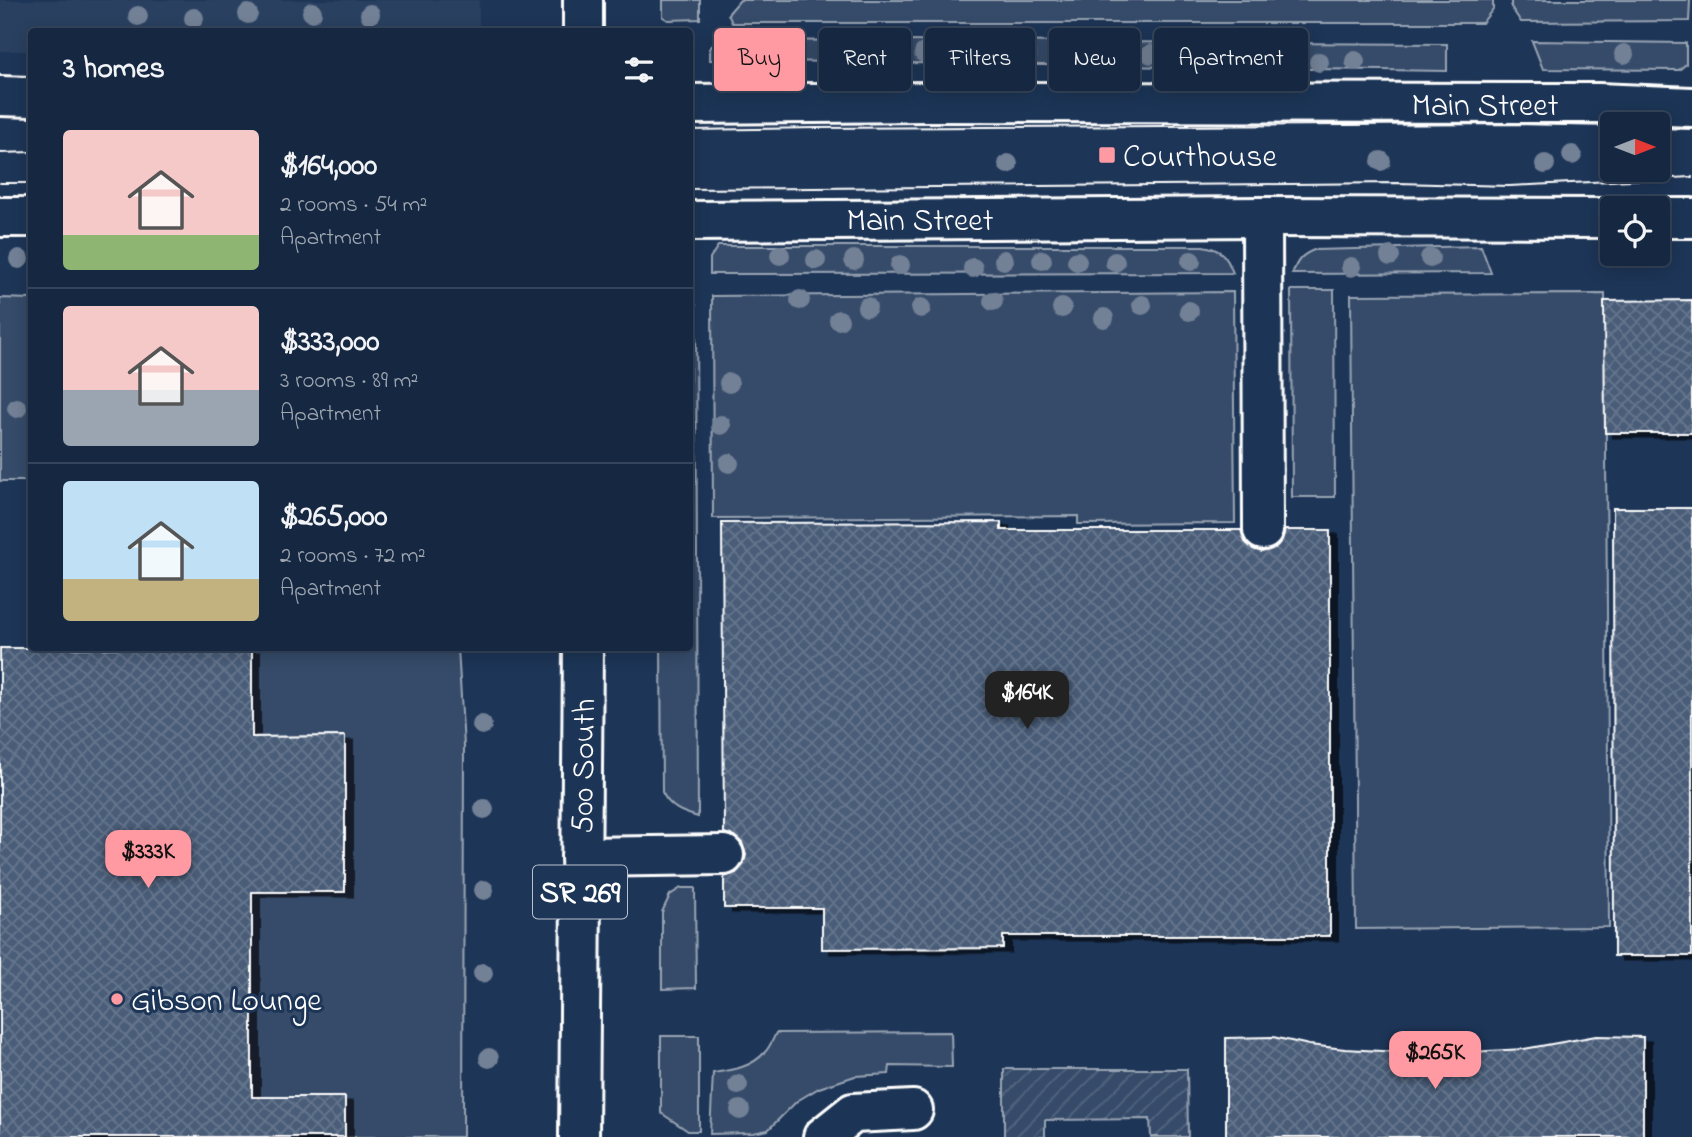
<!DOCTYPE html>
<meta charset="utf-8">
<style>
:root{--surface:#162841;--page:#23344c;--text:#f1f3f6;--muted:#9ea6b1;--line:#35445a;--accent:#ff9aa2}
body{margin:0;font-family:"Indie Flower",sans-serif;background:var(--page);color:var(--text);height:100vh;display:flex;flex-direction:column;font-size:26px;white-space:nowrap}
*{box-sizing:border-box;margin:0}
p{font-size:23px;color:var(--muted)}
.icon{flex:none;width:38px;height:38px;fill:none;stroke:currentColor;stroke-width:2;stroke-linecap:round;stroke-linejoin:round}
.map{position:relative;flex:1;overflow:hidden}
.side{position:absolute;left:28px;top:28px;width:665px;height:623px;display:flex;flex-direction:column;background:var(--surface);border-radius:7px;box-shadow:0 4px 18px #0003,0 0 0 2px var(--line)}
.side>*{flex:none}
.banner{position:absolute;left:714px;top:28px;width:665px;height:63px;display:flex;gap:14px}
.needle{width:46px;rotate:90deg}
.tools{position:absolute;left:1600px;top:112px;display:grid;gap:14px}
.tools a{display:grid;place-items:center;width:70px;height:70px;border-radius:7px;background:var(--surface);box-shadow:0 4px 18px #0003,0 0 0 2px var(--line);font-size:35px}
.price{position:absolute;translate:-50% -60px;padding:0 16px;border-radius:14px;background:var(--accent);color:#111;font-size:23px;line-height:46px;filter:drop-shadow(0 2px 4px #0008)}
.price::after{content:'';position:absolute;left:50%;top:42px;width:21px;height:16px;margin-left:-10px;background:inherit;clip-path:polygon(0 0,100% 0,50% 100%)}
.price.active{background:#222;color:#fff}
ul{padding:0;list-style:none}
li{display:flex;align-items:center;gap:21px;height:175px;padding:0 35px}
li+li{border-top:2px solid var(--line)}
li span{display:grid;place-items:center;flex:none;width:196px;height:140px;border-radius:7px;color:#555}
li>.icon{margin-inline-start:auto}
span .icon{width:84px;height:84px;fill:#fffc;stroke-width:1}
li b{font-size:30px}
h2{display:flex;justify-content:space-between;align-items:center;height:84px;padding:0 35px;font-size:30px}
.tag{padding:0 24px;border-radius:7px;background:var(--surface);box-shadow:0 4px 18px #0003,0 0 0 2px var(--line);font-size:24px;line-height:63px}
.tag.active{background:var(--accent);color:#111}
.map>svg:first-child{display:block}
.built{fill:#2a4161}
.grass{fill:#364b69;stroke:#9aa5b4;stroke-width:2}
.garden{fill:url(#garden-furrows);stroke:#9aa5b4;stroke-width:2}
.building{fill:url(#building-cross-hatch);stroke:#fff;stroke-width:2;filter:url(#shadow)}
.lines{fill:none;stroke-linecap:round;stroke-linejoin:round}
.minor-casing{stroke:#fff;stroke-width:44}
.major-casing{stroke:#fff;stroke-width:44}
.minor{stroke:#1d3557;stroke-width:38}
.major{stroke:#1d3557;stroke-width:38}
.tram{stroke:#fff;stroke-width:2}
.tree{fill:#738196}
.poi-dot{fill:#ff9aa2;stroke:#1d3557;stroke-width:2.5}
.labels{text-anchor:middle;stroke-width:6;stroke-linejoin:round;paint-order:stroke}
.shield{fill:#1d3557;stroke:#bbc2cd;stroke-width:2}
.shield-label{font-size:30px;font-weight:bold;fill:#fff}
.street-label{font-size:32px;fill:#fff;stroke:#1d3557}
.poi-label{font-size:32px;fill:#fff;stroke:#1d3557;text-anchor:start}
</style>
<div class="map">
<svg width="1692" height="1137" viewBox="0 0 1692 1137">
<defs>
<pattern id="garden-furrows" width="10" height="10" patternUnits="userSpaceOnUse" patternTransform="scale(1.75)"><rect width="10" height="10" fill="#364b69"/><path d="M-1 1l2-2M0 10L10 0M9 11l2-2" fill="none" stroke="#546680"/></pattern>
<pattern id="building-cross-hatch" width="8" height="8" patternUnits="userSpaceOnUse" patternTransform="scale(1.75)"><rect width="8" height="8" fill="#4a5d79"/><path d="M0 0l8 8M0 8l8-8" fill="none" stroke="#65758d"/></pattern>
<filter id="shadow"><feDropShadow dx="8" dy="4.5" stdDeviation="0" flood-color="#0009"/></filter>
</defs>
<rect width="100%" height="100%" fill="#1d3557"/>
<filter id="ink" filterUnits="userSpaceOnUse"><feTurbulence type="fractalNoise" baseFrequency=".0143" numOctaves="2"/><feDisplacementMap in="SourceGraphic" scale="14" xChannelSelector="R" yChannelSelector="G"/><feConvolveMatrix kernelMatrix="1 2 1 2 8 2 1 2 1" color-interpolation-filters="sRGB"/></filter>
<g filter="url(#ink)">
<path class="built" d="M0,0H479V31L32,32L31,51H0Z"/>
<g class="grass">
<path d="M663,0H700V19L668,20L663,17Z"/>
<path d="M740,0H1493V9L1482,23H732L728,14Z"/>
<path d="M1511,0H1690L1689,21L1521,22L1511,7Z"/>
<path d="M718,40L1447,44V71L710,60V48Z"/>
<path d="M1532,41L1686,43V64L1679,70L1543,69Z"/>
<path d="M718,246H1203C1221,249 1227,256 1233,273L710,274V258Z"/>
<path d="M1481,246L1491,273L1292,274C1297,261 1301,255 1314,250Z"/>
<path d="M1291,290H1334L1335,497H1292Z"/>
<path d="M1233,292L1235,523L1078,524V516L713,518L712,296Z"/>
<path d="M1605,294L1609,927L1356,929L1351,295Z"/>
<path d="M0,298L31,299V481H0Z"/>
<path d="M690,305H696L698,817C681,812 670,808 662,792L661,648H690Z"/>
<path d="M252,648H458L464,746L463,1137H345L344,1097H220V892H345V736L243,737L252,730Z"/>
<path d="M681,888H695L696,988L662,989V912L670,895Z"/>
<path d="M951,1032L952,1067L890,1066L889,1074L855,1076L819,1088L797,1101L768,1130L753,1133L710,1134L713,1073C732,1070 751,1068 765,1052C770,1047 773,1039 776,1033Z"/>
<path d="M661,1036H699V1131H688L661,1113Z"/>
</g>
<path class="garden" d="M1004,1069H1187L1188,1137H1151L1150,1119L1045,1120V1137H1004Z"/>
<g class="building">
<path d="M1692,300V433H1605L1604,301Z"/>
<path d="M1613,508H1692V956H1614Z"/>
<path d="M1001,522V530H1241L1245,542L1253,549L1262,552L1275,548L1282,540L1285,530H1330V936H1003V948L822,949V908H724V877L736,873L743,865L746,855L742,843L734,836L724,833L722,523Z"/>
<path d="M0,648H252V737L345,736V892H252V1097H345V1137H0Z"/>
<path d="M1596,1036L1643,1037V1137H1226V1038L1273,1037L1309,1045L1345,1049L1435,1054L1524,1049Z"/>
</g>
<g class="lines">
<defs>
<g id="minor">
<path d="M0,96L32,97"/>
<path d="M690,104L928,102L1598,103L1692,107"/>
<path d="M0,217H32"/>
<path d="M1262,217L1263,530"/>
<path d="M1657,218H1692"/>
<path d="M690,221L1262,217L1612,218"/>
<path d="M581,857L724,855"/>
<path d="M823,1137L853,1113L913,1110"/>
</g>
<g id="major">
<path d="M583,0V32"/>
<path d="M579,1137L583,648"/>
</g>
</defs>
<use href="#minor" class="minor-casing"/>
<use href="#major" class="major-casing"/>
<use href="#minor" class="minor"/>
<use href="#major" class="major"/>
<g class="tram">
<path d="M1657,128L1692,129"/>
<path d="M690,130L816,128L1510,124L1612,126"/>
<path d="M0,153L32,152"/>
<path d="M0,183H32"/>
<path d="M690,189L1399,183L1509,186L1692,177"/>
</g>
</g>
<g class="tree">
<circle cx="312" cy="12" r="10"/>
<circle cx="248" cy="14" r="10"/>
<circle cx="370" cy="14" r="10"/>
<circle cx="138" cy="16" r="10"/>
<circle cx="194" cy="18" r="10"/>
<circle cx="924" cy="53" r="10"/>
<circle cx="791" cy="54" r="10"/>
<circle cx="836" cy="54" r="10"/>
<circle cx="872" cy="54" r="10"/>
<circle cx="1151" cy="54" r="10"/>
<circle cx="1624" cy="54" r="10"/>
<circle cx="1027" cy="55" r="10"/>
<circle cx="1064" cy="60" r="10"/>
<circle cx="1095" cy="61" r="10"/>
<circle cx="1259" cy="61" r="10"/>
<circle cx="1355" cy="61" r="10"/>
<circle cx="1319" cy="62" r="10"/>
<circle cx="1572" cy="155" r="10"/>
<circle cx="1381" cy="161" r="10"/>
<circle cx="1008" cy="164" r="10"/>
<circle cx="1545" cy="164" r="10"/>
<circle cx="780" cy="255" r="10"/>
<circle cx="1390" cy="256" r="10"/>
<circle cx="1430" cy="258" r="10"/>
<circle cx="19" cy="259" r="10"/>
<circle cx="816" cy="260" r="10"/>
<circle cx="854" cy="260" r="10"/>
<circle cx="1004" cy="260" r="10"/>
<circle cx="1042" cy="260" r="10"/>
<circle cx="1077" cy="261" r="10"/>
<circle cx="1191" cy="261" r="10"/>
<circle cx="1115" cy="262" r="10"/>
<circle cx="900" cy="265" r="10"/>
<circle cx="1351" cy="267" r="10"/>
<circle cx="973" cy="268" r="10"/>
<circle cx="800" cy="300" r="10"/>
<circle cx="993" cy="301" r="10"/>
<circle cx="1142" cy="305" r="10"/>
<circle cx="867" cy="307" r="10"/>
<circle cx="921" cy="308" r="10"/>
<circle cx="1062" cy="308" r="10"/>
<circle cx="1189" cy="311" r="10"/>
<circle cx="1104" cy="318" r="10"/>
<circle cx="839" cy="320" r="10"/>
<circle cx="729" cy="383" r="10"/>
<circle cx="17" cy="408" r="10"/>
<circle cx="721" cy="425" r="10"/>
<circle cx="729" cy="463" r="10"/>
<circle cx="482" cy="725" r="10"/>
<circle cx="484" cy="809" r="10"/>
<circle cx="484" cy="890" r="10"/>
<circle cx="483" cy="973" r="10"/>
<circle cx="489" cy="1058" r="10"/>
<circle cx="738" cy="1085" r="10"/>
<circle cx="740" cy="1110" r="10"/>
</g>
</g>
<g class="poi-dot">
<rect x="1098" y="146" width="18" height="18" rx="3.5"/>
<circle cx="117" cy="999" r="7"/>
</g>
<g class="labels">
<rect class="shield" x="533" y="865.5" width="94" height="53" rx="5"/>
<g class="shield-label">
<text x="580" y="902">SR 269</text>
</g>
<g class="street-label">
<text x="1485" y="115">Main Street</text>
<text x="920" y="230">Main Street</text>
<text transform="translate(582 766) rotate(-89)" y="11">500 South</text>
</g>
<g class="poi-label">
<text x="1123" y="166">Courthouse</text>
<text x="131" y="1010">Gibson Lounge</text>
</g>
</g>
</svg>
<div class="tools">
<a><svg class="needle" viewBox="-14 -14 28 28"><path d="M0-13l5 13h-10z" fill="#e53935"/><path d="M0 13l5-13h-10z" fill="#9ea6b1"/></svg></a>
<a><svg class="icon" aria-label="locate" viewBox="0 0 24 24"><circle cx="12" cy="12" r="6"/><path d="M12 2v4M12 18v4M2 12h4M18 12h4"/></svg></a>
</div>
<b class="price active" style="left:1027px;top:731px">$164K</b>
<b class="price" style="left:148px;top:890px">$333K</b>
<b class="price" style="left:1435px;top:1091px">$265K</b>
<div class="banner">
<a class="tag active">Buy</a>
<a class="tag">Rent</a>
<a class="tag">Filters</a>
<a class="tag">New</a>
<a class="tag">Apartment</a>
</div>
<section class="side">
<h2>3 homes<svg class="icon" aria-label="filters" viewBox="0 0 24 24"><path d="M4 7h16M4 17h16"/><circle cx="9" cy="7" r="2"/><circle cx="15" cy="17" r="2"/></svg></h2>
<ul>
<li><span style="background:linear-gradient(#f6c9c9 75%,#8fb573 0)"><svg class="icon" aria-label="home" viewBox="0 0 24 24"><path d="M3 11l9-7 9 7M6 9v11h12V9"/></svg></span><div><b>$164,000</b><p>2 rooms · 54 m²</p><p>Apartment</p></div></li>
<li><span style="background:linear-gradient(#f6c9c9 60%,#9aa5b1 0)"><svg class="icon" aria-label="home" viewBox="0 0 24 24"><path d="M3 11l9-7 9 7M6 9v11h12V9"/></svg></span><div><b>$333,000</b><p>3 rooms · 89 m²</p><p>Apartment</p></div></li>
<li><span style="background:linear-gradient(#bfe0f5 70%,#c2b280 0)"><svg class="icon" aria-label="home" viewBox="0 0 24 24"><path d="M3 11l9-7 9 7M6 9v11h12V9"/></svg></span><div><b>$265,000</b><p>2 rooms · 72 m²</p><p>Apartment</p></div></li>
</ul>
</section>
</div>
